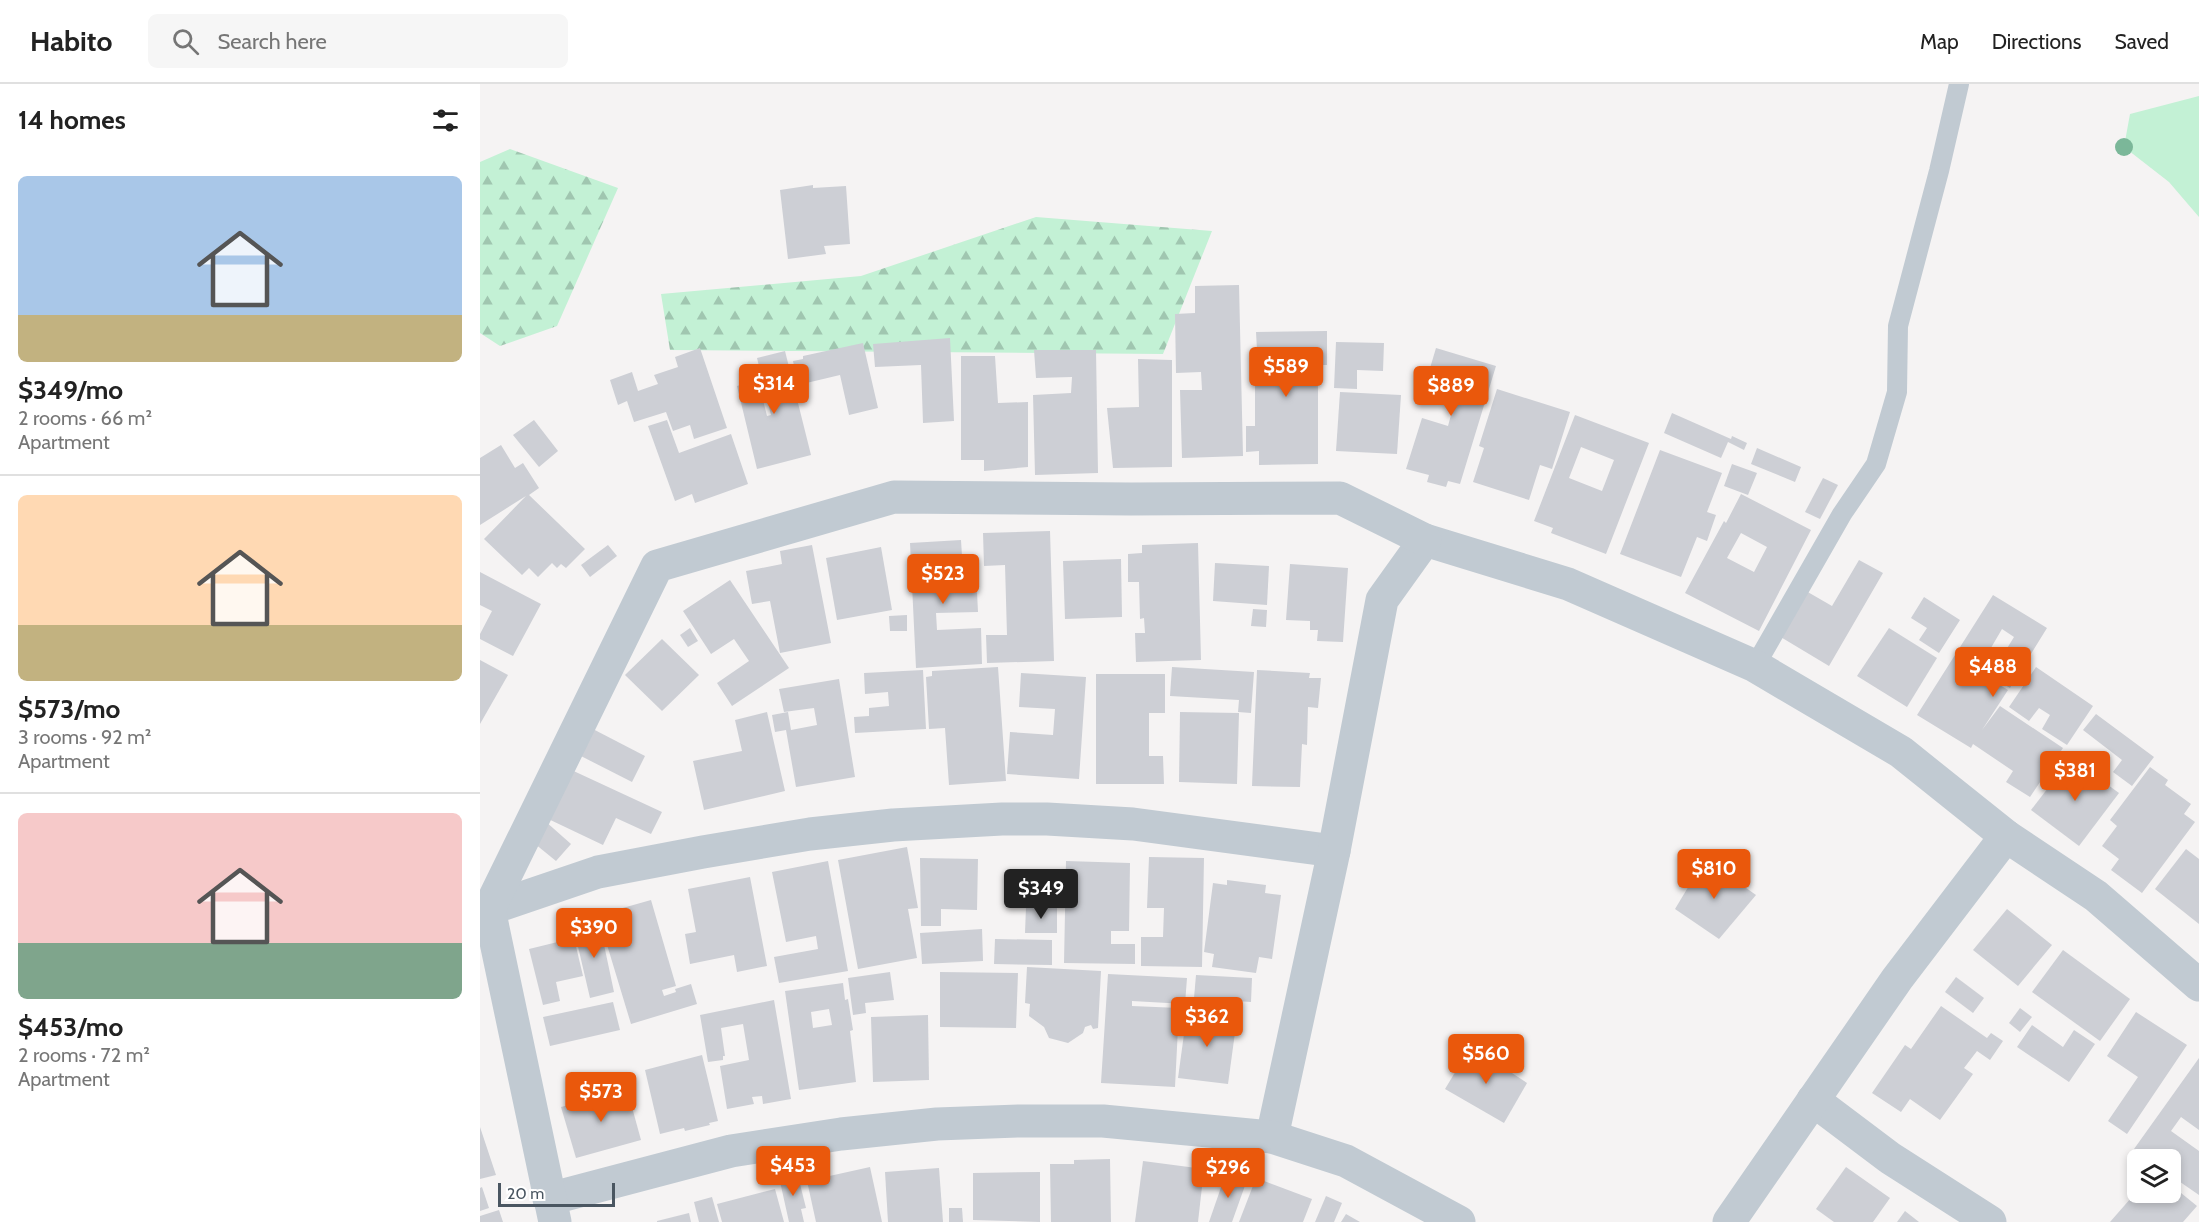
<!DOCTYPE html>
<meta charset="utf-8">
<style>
:root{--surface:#fff;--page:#f6f6f6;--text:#222;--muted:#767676;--line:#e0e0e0;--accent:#ea580c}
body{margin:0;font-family:Cabin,sans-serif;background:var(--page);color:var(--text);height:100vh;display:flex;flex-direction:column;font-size:22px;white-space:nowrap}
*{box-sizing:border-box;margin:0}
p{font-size:20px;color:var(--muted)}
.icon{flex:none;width:33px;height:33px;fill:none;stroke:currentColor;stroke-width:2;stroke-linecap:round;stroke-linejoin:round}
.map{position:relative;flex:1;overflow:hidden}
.side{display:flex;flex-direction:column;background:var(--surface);width:480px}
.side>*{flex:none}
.fabs{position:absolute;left:1647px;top:1065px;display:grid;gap:12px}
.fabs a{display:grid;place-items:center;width:54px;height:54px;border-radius:9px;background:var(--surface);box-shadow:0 3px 9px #0003;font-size:30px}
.scale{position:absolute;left:18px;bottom:15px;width:117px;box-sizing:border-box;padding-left:6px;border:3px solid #4a5661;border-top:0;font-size:16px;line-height:21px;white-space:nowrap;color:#4a5661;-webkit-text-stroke:4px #fff;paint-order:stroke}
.price{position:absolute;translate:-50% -51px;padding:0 14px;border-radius:6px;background:var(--accent);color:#fff;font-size:20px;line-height:39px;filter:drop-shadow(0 2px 3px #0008)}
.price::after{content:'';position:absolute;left:50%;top:36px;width:18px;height:14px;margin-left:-9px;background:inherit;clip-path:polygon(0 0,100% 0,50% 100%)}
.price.active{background:#222;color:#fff}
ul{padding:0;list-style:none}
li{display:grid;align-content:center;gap:12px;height:318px;padding:0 18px}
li+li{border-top:2px solid var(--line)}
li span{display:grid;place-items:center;height:186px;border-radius:9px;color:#555}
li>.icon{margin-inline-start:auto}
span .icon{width:108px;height:108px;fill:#fffc;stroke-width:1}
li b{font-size:26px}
h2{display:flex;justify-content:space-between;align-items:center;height:72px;padding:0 18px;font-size:26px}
header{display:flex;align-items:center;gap:36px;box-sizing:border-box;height:84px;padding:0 30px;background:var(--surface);border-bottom:2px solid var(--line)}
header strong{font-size:28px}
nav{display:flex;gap:33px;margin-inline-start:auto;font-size:21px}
.search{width:420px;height:54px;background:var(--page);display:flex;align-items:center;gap:15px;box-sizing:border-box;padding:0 21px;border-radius:9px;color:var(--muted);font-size:22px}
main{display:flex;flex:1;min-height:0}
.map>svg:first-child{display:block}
.grass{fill:#c3f1d5}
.forest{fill:url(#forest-firs)}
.building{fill:#cdcfd5;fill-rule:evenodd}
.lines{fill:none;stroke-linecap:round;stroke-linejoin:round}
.lane{stroke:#c1cad2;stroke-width:20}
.street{stroke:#c1cad2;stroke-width:33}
.tree{fill:#7bb799}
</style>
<header>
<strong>Habito</strong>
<div class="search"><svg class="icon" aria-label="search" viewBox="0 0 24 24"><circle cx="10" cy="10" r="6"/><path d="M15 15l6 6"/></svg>Search here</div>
<nav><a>Map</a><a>Directions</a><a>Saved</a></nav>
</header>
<main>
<section class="side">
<h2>14 homes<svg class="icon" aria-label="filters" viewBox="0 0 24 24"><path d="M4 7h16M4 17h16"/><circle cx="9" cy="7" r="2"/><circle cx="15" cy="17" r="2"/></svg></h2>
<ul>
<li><span style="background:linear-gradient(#a9c7e8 75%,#c2b280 0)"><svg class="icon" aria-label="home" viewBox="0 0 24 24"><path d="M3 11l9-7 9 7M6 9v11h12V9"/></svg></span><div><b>$349/mo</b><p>2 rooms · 66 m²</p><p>Apartment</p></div></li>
<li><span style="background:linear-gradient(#ffd9b3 70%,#c2b280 0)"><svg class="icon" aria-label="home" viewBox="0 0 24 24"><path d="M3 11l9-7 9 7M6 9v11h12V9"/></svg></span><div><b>$573/mo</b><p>3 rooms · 92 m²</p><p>Apartment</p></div></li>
<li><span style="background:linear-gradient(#f6c9c9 70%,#7fa58c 0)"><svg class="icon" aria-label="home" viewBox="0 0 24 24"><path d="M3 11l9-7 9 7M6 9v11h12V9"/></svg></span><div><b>$453/mo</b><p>2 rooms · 72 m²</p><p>Apartment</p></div></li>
</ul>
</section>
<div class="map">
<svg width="1719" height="1138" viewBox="0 0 1719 1138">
<defs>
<pattern id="forest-firs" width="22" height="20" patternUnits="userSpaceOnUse" patternTransform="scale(1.5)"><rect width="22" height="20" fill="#c3f1d5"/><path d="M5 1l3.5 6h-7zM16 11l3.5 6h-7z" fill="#a0c6b0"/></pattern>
</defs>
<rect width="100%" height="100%" fill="#f5f3f3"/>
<path class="grass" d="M1719,12V133L1689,98L1644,63L1650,30Z"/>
<g class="forest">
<path d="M30,65L138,104L77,242L20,262L0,249V78Z"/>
<path d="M556,133L732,147L683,270L190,266L181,210L381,192Z"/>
</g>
<g class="building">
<path d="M333,101V104L366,102L370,160L344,162L346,170L308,175L300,106Z"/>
<path d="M759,201L763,372L702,374L700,306H722L721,288L696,289L695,230L715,229V202Z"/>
<path d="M847,247V281H820V301L838,300V380L779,381V367L766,368V342H775V266H777L776,248Z"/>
<path d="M470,254L474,337L443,339L441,281L395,283L393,260Z"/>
<path d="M856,258L904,259L903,287L877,286V305L854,304Z"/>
<path d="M383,259L398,324L369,331L360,291L318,301L313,277L323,275V272Z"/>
<path d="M220,264L247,344L214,355L210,341L193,347L186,328L154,338L147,317L138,321L130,296L152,288L158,307L178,300L174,291L198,283L195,273Z"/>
<path d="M956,264L1016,282L980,400L968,397L966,403L947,398L949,391L926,385L942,334L968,342L974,320L942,311Z"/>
<path d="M554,266H616L618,389L555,391L553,311L591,309L592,293L556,294Z"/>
<path d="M305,267L331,371L277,385L257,302L278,296L287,332L291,331L277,274Z"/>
<path d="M481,272H515L518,319L548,318V383L504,387V376H481Z"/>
<path d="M658,275L692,276V383L633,384L627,324L659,323Z"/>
<path d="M1017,305L1090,328L1072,385L1060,381L1049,416L993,398L1004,364L999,362Z"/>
<path d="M860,308L921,311L917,370L856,367Z"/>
<path d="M1192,329L1251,355L1252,352L1267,359L1264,366L1248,358L1241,374L1184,349Z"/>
<path d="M1095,331L1169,359L1126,470L1071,449L1073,444L1054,437ZM1101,363L1134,376L1122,407L1089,394Z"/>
<path d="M54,336L78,367L59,383L33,351Z"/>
<path d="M187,336L199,369L251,350L268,400L215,419L212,410L195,417L168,342Z"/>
<path d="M21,361L35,384L43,379L59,404L49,411L105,465L86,484L81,480L77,484L72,479L58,493L49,484L42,491L4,455L46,412L0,441V374Z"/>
<path d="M1277,364L1321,383L1315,398L1271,380Z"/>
<path d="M1180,366L1242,389L1227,428L1236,431L1227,457L1217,453L1201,493L1140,470Z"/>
<path d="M1252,380L1277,389L1268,411L1244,402Z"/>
<path d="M1343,394L1358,401L1340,435L1325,428Z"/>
<path d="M1261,410L1331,446L1279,547L1205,509L1244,437L1246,439ZM1261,449L1287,463L1274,488L1247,474Z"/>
<path d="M570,447L574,577L507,579L506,551H527L525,481L504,482L503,449Z"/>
<path d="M481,456L483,488H496L498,528L456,529L457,546L501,544L502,580L436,584L430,459Z"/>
<path d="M718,459L721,576L656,578L655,549H665L664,534L660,535L659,498H648V470L662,469V461Z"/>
<path d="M128,461L137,472L110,493L101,481Z"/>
<path d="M332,461L351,559L300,569L290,517L272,520L266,487L302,480L300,467Z"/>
<path d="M401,463L412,526L357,536L346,474Z"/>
<path d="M641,475L642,533L585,535L583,477Z"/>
<path d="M1379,476L1403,489L1349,582L1299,552L1326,507L1352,522Z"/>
<path d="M735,479L789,482L787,521L733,517Z"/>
<path d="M810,480L868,484L863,558L837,557L838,546H830V537L806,536Z"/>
<path d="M0,488L61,520L33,572L0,555V550L12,527L0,521Z"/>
<path d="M250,496L309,584L252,622L237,599L269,577L254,555L231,570L203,527Z"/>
<path d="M1513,511L1567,544L1530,604L1510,592L1534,553L1522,545L1508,569L1502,565L1489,582L1528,606L1502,646L1520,622L1583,664L1550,713L1526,698L1533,687L1493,660L1491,664L1437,631Z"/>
<path d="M1444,513L1480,536L1459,569L1439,556L1447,544L1431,534Z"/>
<path d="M773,525L787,526L786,543L771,542Z"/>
<path d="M427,531V547H410L409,532Z"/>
<path d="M210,544L218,557L208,563L200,551Z"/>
<path d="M1409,544L1457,574L1427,623L1377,592Z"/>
<path d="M182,555L219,591L182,627L145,591Z"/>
<path d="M0,576L28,591L0,640Z"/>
<path d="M518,583L526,697L469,701L465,644L449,645L446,593L452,592V587Z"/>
<path d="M692,583L774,588L771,629L758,628L759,616L690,612Z"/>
<path d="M1556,583L1613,622L1587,661L1562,645L1570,631L1559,624L1549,637L1529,623Z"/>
<path d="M443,586L446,645L375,649L374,633L389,632V624L409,622L408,608L385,610L384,589Z"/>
<path d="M777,586L830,589L829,594H841L838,624L828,623L827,661L822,660L820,703L772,702Z"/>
<path d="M541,589L606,593L599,695L527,690L530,648L573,651L575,625L539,623Z"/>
<path d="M616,590H685V629H669V672H683L684,700H616Z"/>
<path d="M359,595L375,693L316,703L306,646L295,648L292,631L308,628L311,646L337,641L334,624L304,628L299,605Z"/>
<path d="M287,628L305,707L224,726L213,677L262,667L255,636Z"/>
<path d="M700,628L759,629L757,700L699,698Z"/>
<path d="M1616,630L1674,673L1652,702L1633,688L1642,676L1603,646Z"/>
<path d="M109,643L165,672L152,698L95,669Z"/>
<path d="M1591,674L1639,709L1599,762L1551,726Z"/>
<path d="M85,683L182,728L171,750L136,734L123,761L62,732Z"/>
<path d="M1670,683L1688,696L1685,701L1711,720L1704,730L1715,738L1662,809L1631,786L1639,775L1622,762L1637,742L1630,736Z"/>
<path d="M65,737L91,760L76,777L49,755Z"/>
<path d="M427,763L438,824L428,825L437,874L378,885L358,776Z"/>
<path d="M1706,765L1719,775V840L1675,805Z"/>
<path d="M669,773L724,774L722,883L661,882V853H683L684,824H667Z"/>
<path d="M440,774L498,775L497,826L461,825V842H441Z"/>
<path d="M1225,775L1276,811L1239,855L1195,825Z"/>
<path d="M348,777L368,887L299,899L294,873L338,865L336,852L306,858L292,788Z"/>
<path d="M586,777L650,779L649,847H631V860H655V880L584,879Z"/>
<path d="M270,793L287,882L257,888L254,871L210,880L205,850L216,848L208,805Z"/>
<path d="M747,796L786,801L785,809L801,811L792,875L779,873L776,889L732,883L734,870L724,868L733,799L747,801Z"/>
<path d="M171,816L196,902L182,906L184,912L196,908L195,905L211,900L217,920L151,940L118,831Z"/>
<path d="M546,823L577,824V849H545Z"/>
<path d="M1527,825L1572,861L1538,902L1493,866Z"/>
<path d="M119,837L134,908L110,914L96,854L98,853L96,842Z"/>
<path d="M502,845L503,877L442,880L440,849Z"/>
<path d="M94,854L103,892L76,898L80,917L63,921L49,865Z"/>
<path d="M515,855L572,856V881L514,880Z"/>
<path d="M1583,866L1650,915L1620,957L1552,908Z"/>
<path d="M547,883L621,887L618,944L613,945L611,941L605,943L603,949L588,959L569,954L564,943L549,932L550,920L545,919Z"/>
<path d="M410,888L414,916L385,919L386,929L373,931L368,894Z"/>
<path d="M460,888L538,889L536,944L460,943Z"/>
<path d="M628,890L707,894L705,920L652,917V922L699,924L695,1003L621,999Z"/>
<path d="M716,891L772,894L771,918L714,914Z"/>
<path d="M1476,893L1504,914L1493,929L1465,908Z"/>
<path d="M363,899L365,916L368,915L373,946L370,947L376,998L319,1006L305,907ZM349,925L352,941L333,944L331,928Z"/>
<path d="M294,916L311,1015L283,1020L282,1012L272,1013L274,1020L247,1025L240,982L269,976L263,940L241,944L245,972H243V976L228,978L220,931Z"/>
<path d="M133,918L140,946L70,962L63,933Z"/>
<path d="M1461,922L1507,954L1511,949L1523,957L1510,976L1497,967L1484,984L1493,990L1460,1036L1430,1015L1421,1028L1392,1009L1425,961L1431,965Z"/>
<path d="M1540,924L1552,933L1540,948L1529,939Z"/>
<path d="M707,928L757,934L748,1000L698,994Z"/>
<path d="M1656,928L1707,961L1647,1050L1628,1037L1658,993L1627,972Z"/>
<path d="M448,931L449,996L393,998L391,933Z"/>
<path d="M1552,941L1583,963L1594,946L1615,960L1589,998L1537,963Z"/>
<path d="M991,962L1047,999L1024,1039L965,1005Z"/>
<path d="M222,971L238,1037L229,1039L230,1041L205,1047L204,1044L180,1050L165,986Z"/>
<path d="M1719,974V1046L1701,1033L1691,1047L1719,1067V1111L1690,1091V1076H1669L1654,1065Z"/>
<path d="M147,1005L161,1056L96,1074L81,1023Z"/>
<path d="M0,1043L16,1091L0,1095Z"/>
<path d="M630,1075L631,1138H571L570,1080H594V1076Z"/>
<path d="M663,1077L724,1085L718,1138H655Z"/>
<path d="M390,1083L402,1138H336L327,1097Z"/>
<path d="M1366,1083L1410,1114L1393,1138H1354L1336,1125Z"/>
<path d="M459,1084L463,1138H408L405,1088Z"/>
<path d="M317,1088L326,1124L321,1125L324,1138H309L299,1093Z"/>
<path d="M560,1088V1138L493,1136V1089Z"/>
<path d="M746,1089L767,1096L752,1138H729Z"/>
<path d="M776,1094L832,1115L823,1138H759Z"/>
<path d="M1690,1100L1717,1122L1703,1138H1630L1658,1106V1108H1690Z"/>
<path d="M2,1103L9,1124L0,1127V1104Z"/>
<path d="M295,1105L304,1138H242L237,1120Z"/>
<path d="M846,1112L862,1119L854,1138H835Z"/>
<path d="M232,1113L239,1138H219L214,1118Z"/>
<path d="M469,1124H482L483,1138H469Z"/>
<path d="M19,1126L23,1138H0V1132Z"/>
<path d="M1425,1127L1439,1138H1417Z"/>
<path d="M209,1129L211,1138H177V1137Z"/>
<path d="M866,1130L880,1138H861Z"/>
</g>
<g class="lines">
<path class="lane" d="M1275,582L1362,430L1396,380L1417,308L1418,242L1459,87L1479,0"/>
<g class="street">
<path d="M9,825L118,788L223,768L330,750L413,741L522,735H567L653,740L854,767"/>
<path d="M1333,1016L1410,1074L1510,1138"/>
<path d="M792,1053L854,767L902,516L945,456L1088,500L1275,582L1421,668L1526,752"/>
<path d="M69,1115L251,1067L361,1050L457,1040L539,1037H623L792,1053L866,1077L979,1138"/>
<path d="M75,1138L9,825L177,482L414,413L651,415L860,414L945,456"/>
<path d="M1249,1138L1417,895L1526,752L1616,812L1719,901"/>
</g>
</g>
<circle class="tree" cx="1644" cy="63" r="9"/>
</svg>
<div class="fabs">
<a><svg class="icon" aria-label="layers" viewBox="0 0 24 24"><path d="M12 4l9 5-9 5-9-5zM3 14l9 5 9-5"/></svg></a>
</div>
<div class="scale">20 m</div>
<b class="price" style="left:806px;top:314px">$589</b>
<b class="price" style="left:294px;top:331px">$314</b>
<b class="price" style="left:971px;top:333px">$889</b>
<b class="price" style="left:463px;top:521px">$523</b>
<b class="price" style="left:1513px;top:614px">$488</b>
<b class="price" style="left:1595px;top:718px">$381</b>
<b class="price" style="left:1234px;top:816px">$810</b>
<b class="price active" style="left:561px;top:836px">$349</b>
<b class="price" style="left:114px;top:875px">$390</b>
<b class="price" style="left:727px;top:964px">$362</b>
<b class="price" style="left:1006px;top:1001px">$560</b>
<b class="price" style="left:121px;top:1039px">$573</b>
<b class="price" style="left:313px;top:1113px">$453</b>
<b class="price" style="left:748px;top:1115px">$296</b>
</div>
</main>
